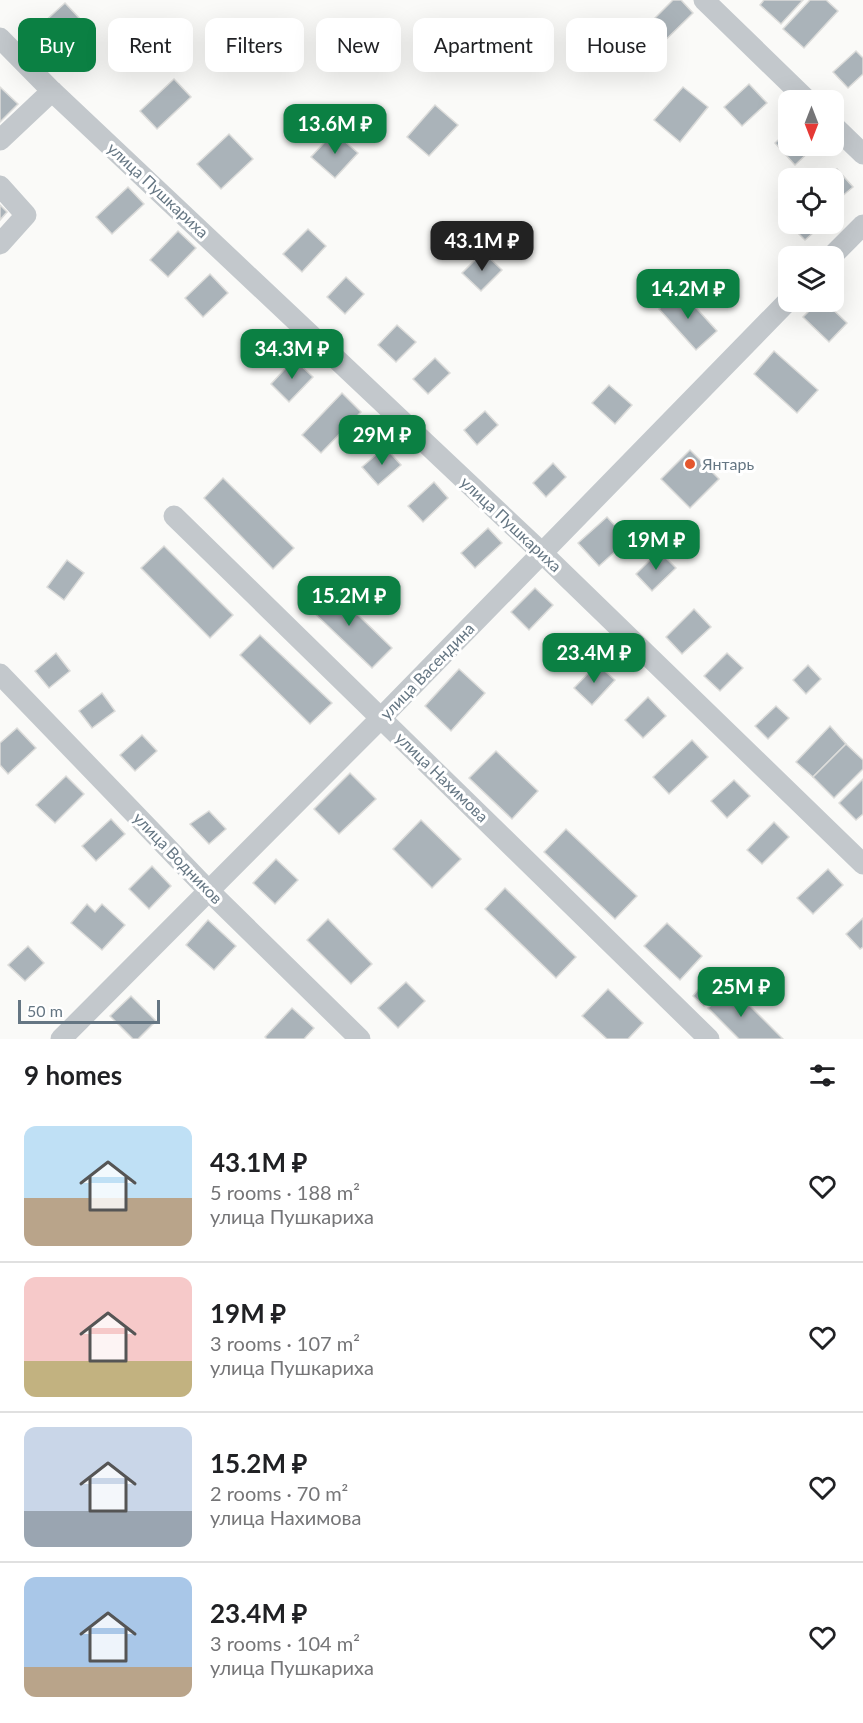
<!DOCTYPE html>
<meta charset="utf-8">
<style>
:root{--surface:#fff;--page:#f6f6f6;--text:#202124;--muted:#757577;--line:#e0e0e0;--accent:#0b8043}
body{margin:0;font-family:Lato,sans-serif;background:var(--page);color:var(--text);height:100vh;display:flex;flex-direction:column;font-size:22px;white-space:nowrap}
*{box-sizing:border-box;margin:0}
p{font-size:20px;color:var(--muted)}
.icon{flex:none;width:33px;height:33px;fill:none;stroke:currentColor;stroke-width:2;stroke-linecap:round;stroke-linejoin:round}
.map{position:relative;height:1039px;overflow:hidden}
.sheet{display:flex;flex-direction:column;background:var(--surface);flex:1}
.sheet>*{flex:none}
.guide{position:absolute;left:18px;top:18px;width:828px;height:54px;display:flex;gap:12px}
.needle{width:39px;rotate:180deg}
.buttons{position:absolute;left:778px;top:90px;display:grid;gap:12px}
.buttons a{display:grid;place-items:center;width:66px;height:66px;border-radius:12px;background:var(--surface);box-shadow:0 6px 24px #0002;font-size:30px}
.scale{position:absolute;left:18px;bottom:15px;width:142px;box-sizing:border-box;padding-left:6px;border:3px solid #657683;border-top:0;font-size:16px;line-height:21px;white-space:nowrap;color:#657683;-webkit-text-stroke:4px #fff;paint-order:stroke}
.price{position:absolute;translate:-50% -51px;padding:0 14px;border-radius:12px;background:var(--accent);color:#fff;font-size:20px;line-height:39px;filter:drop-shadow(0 2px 3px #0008)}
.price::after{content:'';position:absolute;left:50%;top:36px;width:18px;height:14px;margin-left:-9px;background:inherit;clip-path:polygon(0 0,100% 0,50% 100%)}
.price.on{background:#222;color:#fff}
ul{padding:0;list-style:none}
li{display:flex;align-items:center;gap:18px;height:150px;padding:0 24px}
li+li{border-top:2px solid var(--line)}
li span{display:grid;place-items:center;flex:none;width:168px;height:120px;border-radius:12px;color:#555}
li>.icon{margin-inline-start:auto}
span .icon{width:72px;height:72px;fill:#fffc;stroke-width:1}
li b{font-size:26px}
h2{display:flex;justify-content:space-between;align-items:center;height:72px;padding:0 24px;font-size:26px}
.tag{padding:0 21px;border-radius:12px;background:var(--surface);box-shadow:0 6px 24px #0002;font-size:21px;line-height:54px}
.tag.on{background:var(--accent);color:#fff}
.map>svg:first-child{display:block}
.building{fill:#aab3b9;stroke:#dcdcda;stroke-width:1.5}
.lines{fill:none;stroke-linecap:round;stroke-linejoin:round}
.minor{stroke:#c3c8cc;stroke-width:21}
.poi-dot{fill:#e4572e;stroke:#fff;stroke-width:2}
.labels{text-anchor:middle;stroke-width:6;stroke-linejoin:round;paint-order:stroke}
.street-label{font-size:16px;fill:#657683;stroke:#fff}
.poi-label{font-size:16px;fill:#657683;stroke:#fff;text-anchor:start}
</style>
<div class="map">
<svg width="863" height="1039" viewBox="0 0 863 1039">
<rect width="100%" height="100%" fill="#fafaf8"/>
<g class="building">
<path d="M673,0H681L693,13L645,60L629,44Z"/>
<path d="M764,0H803L781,24L760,5Z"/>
<path d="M810,0H826L838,11L804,48L783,29Z"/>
<path d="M65,3L81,20L58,41L42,24Z"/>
<path d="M856,51L863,58V74L848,88L833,72Z"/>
<path d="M174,79L191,97L157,129L140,111Z"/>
<path d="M749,84L767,103L742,126L724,107Z"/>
<path d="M0,87L18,104L0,122Z"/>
<path d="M683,87L708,107L680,142L654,120Z"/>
<path d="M435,105L458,125L429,156L407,137Z"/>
<path d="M789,130V146H815L795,165L775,143Z"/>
<path d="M334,132L358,153L335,178L311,157Z"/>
<path d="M229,134L253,159L221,189L197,164Z"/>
<path d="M837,169L853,187L834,203V178H825Z"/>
<path d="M128,187L144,204L112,234L96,217Z"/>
<path d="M0,205L7,212L0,220Z"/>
<path d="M806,224H823L805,240L797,232Z"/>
<path d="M308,229L326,246L302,272L283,254Z"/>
<path d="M178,231L196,248L168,277L150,260Z"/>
<path d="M483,252L502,270L481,291L462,273Z"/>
<path d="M210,274L228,293L203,317L185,298Z"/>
<path d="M346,277L364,294L345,314L327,297Z"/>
<path d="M680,290L717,331L696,350L659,309Z"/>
<path d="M818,302H825L847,323L829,342L803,317Z"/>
<path d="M397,325L416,342L396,362L378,345Z"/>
<path d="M774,351L818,390L797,413L754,374Z"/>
<path d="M435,358L450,373L428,394L413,379Z"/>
<path d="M294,359L313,377L289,402L271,384Z"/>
<path d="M609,385L632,405L615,424L592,403Z"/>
<path d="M342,393L361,412L321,453L302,435Z"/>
<path d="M485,411L498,425L477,445L464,430Z"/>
<path d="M385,447L401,465L378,485L362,467Z"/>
<path d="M690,450L719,479L690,508L661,479Z"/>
<path d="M553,463L566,477L546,497L533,483Z"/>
<path d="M223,478L294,548L273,569L204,498Z"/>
<path d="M434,482L448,498L423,522L408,506Z"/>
<path d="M607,517L628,540L599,566L578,543Z"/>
<path d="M488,528L502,543L475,568L461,553Z"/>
<path d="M164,546L233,615L210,638L141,568Z"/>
<path d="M659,551L676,568L652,591L636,574Z"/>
<path d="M67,560L84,573L64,600L47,587Z"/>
<path d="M327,585L392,648L372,668L307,606Z"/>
<path d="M535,588L553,605L529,630L511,612Z"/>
<path d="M694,609L711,627L682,654L666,637Z"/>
<path d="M260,635L332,703L310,724L240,655Z"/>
<path d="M56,653L70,671L49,688L35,671Z"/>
<path d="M727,653L743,668L720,691L704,676Z"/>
<path d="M597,664L615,680L592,705L574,688Z"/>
<path d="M808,665L821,679L806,694L793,680Z"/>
<path d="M459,669L485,693L451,731L425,706Z"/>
<path d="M102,693L115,711L92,728L79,711Z"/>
<path d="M648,697L666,716L643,738L625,720Z"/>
<path d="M776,706L789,718L768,739L755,726Z"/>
<path d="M830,726L846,744L813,777L796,762Z"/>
<path d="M17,728L36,748L8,774L0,765V743Z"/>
<path d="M142,735L157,751L135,771L120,755Z"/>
<path d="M692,740L708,757L669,794L653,777Z"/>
<path d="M846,744L863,760V769L834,798L813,777Z"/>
<path d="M496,751L538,791L512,819L469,778Z"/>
<path d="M350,773L376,799L339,834L314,809Z"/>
<path d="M66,776L84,794L55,823L36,805Z"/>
<path d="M863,779V814L856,820L839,803Z"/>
<path d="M734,780L750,796L727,818L711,801Z"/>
<path d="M209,811L226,829L209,844L190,824Z"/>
<path d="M111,819L125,834L96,861L82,846Z"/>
<path d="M421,820L461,859L432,888L393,849Z"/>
<path d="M774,822L789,837L762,864L747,850Z"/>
<path d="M566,829L637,896L615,919L544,852Z"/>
<path d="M276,859L298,880L275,904L253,883Z"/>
<path d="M152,866L171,886L149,909L129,889Z"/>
<path d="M828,869L843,885L813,914L797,898Z"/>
<path d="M505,888L576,957L556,978L485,909Z"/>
<path d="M87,904L95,912L102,904L125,925L102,950L71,923Z"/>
<path d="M863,918V947L860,949L846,934Z"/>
<path d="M328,919L372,964L351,984L307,940Z"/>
<path d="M208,920L236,946L214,970L186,945Z"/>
<path d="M667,923L702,956L680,980L644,946Z"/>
<path d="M28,946L44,963L25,981L8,965Z"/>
<path d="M711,974L722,983L704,1006L693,996Z"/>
<path d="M406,982L425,1001L398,1028L378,1008Z"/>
<path d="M730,986L783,1039H739L708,1008Z"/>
<path d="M608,989L643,1023L628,1039H607L582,1016Z"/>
<path d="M131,996L156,1021L138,1039H133L110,1016Z"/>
<path d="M292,1008L314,1028L304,1039H267L265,1037Z"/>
</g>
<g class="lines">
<g class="minor">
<path d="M704,0L807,100"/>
<path d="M0,38L52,91L541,552L863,864"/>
<path d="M834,126L863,154"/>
<path d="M0,140L52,91"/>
<path d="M0,186L26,215L0,244"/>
<path d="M832,256L863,225"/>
<path d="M174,516L709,1039"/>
<path d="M0,674L208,890L360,1039"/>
<path d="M61,1039L381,718L789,300"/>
</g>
</g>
<circle class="poi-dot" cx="690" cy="464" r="6"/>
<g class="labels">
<g class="street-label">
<text transform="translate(158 190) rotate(43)" y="6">улица Пушкариха</text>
<text transform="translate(511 524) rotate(43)" y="6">улица Пушкариха</text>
<text transform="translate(427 671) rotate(-46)" y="6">улица Васендина</text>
<text transform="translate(442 777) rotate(44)" y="6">улица Нахимова</text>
<text transform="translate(178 858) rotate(46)" y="6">улица Водников</text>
</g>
<g class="poi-label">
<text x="702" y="470">Янтарь</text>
</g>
</g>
</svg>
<div class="buttons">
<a><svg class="needle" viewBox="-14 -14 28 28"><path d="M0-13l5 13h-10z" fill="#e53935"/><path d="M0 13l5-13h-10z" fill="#757577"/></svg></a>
<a><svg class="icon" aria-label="locate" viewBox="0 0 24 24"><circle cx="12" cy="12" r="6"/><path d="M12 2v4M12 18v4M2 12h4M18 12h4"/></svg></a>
<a><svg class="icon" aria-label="layers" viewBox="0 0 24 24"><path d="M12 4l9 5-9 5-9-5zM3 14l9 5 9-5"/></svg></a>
</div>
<div class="scale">50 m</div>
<b class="price" style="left:335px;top:155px">13.6M ₽</b>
<b class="price on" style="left:482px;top:272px">43.1M ₽</b>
<b class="price" style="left:688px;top:320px">14.2M ₽</b>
<b class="price" style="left:292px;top:380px">34.3M ₽</b>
<b class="price" style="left:382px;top:466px">29M ₽</b>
<b class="price" style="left:656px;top:571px">19M ₽</b>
<b class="price" style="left:349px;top:627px">15.2M ₽</b>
<b class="price" style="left:594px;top:684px">23.4M ₽</b>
<b class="price" style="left:741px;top:1018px">25M ₽</b>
<div class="guide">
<a class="tag on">Buy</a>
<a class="tag">Rent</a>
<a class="tag">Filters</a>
<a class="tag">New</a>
<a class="tag">Apartment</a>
<a class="tag">House</a>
</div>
</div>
<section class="sheet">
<h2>9 homes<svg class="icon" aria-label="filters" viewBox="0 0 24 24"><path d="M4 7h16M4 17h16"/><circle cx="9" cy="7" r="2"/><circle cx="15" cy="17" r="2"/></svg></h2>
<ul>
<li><span style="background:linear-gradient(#bfe0f5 60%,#b9a48a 0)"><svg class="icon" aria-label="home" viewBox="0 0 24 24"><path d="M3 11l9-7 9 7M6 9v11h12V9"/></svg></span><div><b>43.1M ₽</b><p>5 rooms · 188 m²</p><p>улица Пушкариха</p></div><svg class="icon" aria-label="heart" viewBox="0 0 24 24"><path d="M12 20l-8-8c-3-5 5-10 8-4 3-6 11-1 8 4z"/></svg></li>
<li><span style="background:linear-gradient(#f6c9c9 70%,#c2b280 0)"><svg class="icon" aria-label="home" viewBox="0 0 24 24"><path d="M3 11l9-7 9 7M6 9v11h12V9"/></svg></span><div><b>19M ₽</b><p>3 rooms · 107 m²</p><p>улица Пушкариха</p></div><svg class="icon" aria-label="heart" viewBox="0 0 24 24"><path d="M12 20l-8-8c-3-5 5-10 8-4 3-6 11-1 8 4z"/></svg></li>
<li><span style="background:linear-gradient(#c9d6e8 70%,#9aa5b1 0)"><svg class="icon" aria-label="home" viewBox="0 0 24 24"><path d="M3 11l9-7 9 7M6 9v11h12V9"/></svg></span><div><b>15.2M ₽</b><p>2 rooms · 70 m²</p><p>улица Нахимова</p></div><svg class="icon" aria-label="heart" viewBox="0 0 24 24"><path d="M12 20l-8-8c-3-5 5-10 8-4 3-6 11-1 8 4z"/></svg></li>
<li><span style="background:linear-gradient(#a9c7e8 75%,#b9a48a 0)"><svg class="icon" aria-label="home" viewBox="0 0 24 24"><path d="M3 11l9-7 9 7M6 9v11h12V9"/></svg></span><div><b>23.4M ₽</b><p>3 rooms · 104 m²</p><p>улица Пушкариха</p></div><svg class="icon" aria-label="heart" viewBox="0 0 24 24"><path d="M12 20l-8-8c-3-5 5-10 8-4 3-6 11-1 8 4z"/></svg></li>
</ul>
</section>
